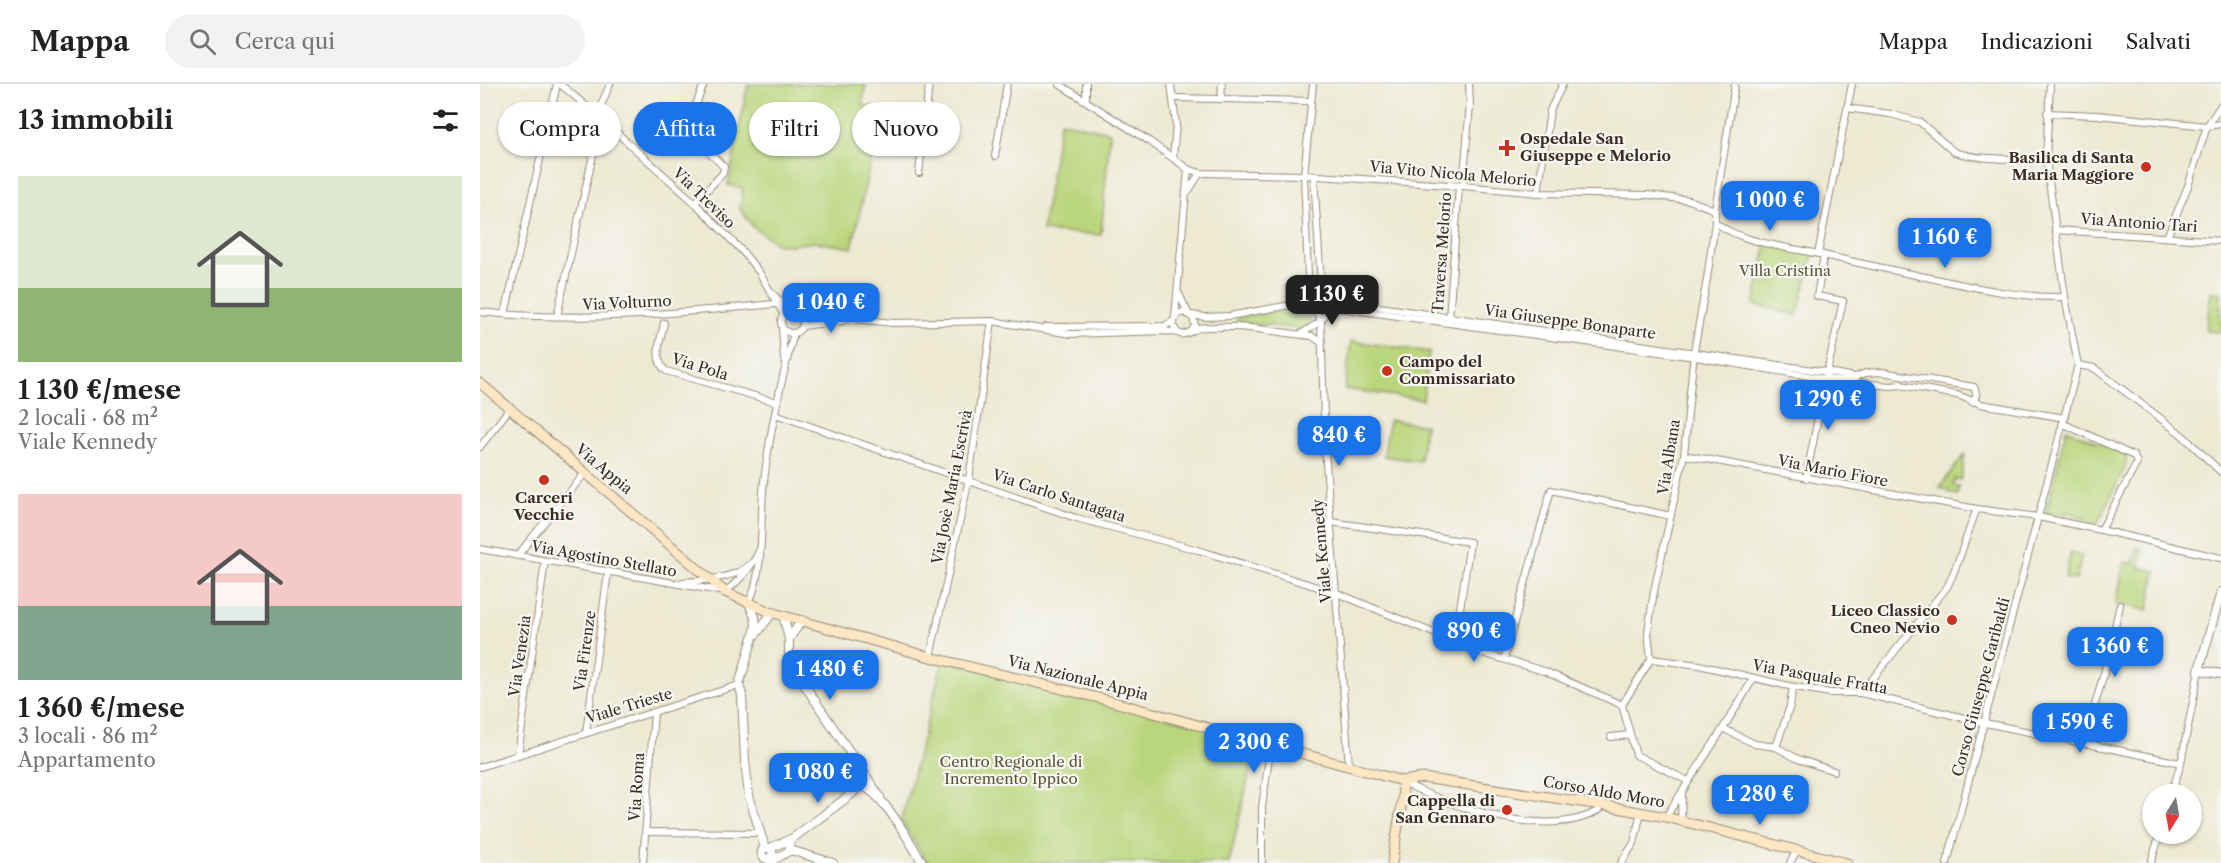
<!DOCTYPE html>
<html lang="it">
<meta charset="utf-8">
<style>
:root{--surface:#fff;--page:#f2f2f2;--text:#222;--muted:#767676;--line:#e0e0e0;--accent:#1a73e8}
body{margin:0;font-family:"Libre Caslon Text",serif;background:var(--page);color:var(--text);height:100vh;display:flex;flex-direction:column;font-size:22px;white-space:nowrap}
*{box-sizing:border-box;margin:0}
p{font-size:20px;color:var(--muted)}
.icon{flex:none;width:33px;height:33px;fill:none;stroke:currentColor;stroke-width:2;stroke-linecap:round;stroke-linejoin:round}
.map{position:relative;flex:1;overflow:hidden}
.side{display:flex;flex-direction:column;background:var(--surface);width:480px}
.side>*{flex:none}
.top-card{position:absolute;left:18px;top:18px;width:570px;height:54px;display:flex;gap:12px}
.needle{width:39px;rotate:191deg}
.tools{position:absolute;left:1662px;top:700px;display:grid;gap:12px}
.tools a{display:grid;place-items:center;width:60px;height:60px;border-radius:50%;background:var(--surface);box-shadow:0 2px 4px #0004;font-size:30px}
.price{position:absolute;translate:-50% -51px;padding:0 14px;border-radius:12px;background:var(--accent);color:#fff;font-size:20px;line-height:39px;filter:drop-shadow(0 2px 3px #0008)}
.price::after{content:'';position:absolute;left:50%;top:36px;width:18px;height:14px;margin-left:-9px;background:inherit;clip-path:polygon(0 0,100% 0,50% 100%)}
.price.active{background:#222;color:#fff}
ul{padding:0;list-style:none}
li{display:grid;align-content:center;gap:12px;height:318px;padding:0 18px}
li span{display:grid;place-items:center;height:186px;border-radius:0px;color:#555}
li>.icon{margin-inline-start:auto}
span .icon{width:108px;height:108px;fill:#fffc;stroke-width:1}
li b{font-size:26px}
h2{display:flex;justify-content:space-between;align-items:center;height:72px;padding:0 18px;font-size:26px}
.pill{padding:0 21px;border-radius:27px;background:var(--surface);box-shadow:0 2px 4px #0004;font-size:21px;line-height:54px}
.pill.active{background:var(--accent);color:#fff}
header{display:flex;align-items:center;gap:36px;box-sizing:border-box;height:84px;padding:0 30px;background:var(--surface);border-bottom:2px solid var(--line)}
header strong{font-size:28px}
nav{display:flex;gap:33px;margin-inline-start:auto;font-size:21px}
.search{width:420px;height:54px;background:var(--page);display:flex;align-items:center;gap:15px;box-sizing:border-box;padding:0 21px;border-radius:33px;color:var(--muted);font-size:22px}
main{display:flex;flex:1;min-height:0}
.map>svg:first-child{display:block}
.green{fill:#bad67c;stroke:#7a804d;stroke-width:1.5}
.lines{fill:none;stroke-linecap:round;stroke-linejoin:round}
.minor-casing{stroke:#948a78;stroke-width:8}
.tertiary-casing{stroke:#948a78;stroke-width:10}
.secondary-casing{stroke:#948a78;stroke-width:11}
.minor{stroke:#fff;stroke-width:6}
.tertiary{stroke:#fff;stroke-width:8}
.secondary{stroke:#fce6c4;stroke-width:9}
.poi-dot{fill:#c8321e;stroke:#f6f6f2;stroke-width:2}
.labels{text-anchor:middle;stroke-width:4.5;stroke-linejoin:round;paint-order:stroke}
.poi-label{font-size:15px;font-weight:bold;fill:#3b2a1e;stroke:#f6f6f2;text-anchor:end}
.street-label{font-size:15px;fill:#3b2a1e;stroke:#f6f6f2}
.park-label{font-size:15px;fill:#5b5536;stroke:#f6f6f2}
</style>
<header>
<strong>Mappa</strong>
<div class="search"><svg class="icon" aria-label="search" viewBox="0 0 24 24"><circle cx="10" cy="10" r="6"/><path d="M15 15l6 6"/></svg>Cerca qui</div>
<nav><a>Mappa</a><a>Indicazioni</a><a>Salvati</a></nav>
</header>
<main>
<section class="side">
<h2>13 immobili<svg class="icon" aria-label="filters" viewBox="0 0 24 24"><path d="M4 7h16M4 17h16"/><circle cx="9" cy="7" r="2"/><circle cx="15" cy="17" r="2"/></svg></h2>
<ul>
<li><span style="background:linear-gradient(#dfe7d0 60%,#8fb573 0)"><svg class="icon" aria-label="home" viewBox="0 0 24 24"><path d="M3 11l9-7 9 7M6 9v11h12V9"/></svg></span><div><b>1 130 €/mese</b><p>2 locali · 68 m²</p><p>Viale Kennedy</p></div></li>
<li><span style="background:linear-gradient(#f6c9c9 60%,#7fa58c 0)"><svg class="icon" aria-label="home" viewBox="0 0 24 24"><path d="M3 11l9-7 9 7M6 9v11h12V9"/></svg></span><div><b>1 360 €/mese</b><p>3 locali · 86 m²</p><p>Appartamento</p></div></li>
</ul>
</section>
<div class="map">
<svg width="1741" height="779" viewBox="0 0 1741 779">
<rect width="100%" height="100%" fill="#f6f6f2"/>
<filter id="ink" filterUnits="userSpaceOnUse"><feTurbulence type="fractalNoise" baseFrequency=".0167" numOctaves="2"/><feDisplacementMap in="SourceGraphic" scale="12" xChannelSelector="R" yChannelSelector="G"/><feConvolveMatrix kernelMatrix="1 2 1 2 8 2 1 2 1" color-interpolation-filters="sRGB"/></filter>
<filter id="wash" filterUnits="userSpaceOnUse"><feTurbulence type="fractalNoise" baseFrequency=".008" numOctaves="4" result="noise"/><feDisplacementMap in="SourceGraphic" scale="24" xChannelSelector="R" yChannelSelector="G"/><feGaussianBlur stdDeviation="1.35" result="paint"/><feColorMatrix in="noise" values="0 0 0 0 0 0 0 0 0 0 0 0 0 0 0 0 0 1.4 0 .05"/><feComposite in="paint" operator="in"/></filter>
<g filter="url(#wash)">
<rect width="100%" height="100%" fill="#ede9d2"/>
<g class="green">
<path d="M268,0H386L382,21L402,24L372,164L335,158L310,161L298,160L274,144L260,125L263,104L248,101Z"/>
<path d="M580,37L630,48L621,151L562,147Z"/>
<path d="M1287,159L1334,169L1317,231L1274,221Z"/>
<path d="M1731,208L1741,209V248L1726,247Z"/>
<path d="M819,222L827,225L831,232L828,242L821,245L756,238L758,234Z"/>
<path d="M871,257L949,268L943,316L865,305Z"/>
<path d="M909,336L945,341L940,377L904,372Z"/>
<path d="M1586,345L1647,371L1645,384L1617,441L1587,427L1585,432L1566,429Z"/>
<path d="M1485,370L1481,396L1475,395L1473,402L1479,403L1478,411L1468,409V406L1459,404Z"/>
<path d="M1657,464L1663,465L1659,483L1676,487L1668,526L1636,520L1644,478L1653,480Z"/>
<path d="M1591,468L1602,471L1596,496L1585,494Z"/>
<path d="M463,576L777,656L749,779H448L421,737Z"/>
</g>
</g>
<g filter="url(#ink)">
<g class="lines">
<defs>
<g id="minor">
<path d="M80,0L117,31L215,119L263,168L279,188L304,231"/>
<path d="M579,0L669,57L708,85L720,89L824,91L983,102L1058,109L1168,111L1209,116L1235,126"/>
<path d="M691,0L696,41L693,73"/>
<path d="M694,14L831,17"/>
<path d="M741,14L742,0"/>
<path d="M606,16V0"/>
<path d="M1367,24L1410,30L1440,38L1474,68C1503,77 1536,74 1566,75"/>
<path d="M1567,29L1617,31L1727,42L1741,40"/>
<path d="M117,31L130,0"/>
<path d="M515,72L527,0"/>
<path d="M439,89L449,0"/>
<path d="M834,92L842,216"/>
<path d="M983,102L990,21L989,0"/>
<path d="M707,109L720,89"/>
<path d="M1058,109L1070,26L1083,0"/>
<path d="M215,119L243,89L244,83L206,46L224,0"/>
<path d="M1235,138C1261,159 1307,163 1339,170C1377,179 1416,187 1455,195C1498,204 1541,214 1585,213"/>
<path d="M1575,146L1741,157"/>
<path d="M1687,153L1708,102L1727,42L1741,21"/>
<path d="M1338,170L1372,0"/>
<path d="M291,208L311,228"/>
<path d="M699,210L708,229"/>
<path d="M829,218L824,91L833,0"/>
<circle cx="312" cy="238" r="11"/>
<path d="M0,228C99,239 197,229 295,220"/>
<path d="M317,229L413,239L512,237L591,250L685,247L698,249"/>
<path d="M25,230L77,0"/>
<path d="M711,231L725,233L749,232L844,215L1347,288L1363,217L1337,212L1344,171"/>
<path d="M77,232L121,35"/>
<path d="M695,233L708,85"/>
<path d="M969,235L979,102"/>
<path d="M184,239C181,255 172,275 186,287L296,318"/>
<path d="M322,242L363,237"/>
<path d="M566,243L685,242L693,237"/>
<path d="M302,244L304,275"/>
<path d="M712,247L715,241L713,234L704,228L697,230L693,240C699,259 708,247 719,244C723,243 729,243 733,243C765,241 800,249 832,252L842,259"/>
<path d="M821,250L841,237L834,223L829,218"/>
<path d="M1598,281L1614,284L1701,350L1741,388"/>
<path d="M295,330L596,434L718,466L857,509L1002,569L1064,587L1142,621"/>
<path d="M0,363L30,324"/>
<path d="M1204,371L1497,425"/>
<path d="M1326,394L1347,288L1375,293L1386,289L1402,288L1494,303C1497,310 1497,313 1492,318"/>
<path d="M851,438L990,458L975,558"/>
<path d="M1621,446L1741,474"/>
<path d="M0,465L245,508C261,495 271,485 280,465"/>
<path d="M37,472L105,389"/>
<path d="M202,498C220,497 257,494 269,481"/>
<path d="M269,519C286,481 279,437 284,397C290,347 301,297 314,249"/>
<path d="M450,573L489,395L512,237"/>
<path d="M1024,575L1071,406L1191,432"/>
<path d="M1171,575L1219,581L1309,602L1350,609H1381L1505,639L1701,679"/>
<path d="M1381,609L1467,503C1480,478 1486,451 1497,425L1558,433L1621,446L1657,379L1654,372L1584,340"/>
<path d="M1244,645L1275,660L1296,663L1310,622L1313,603"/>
<path d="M106,649L128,488"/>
<path d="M1131,653L1150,651"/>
<path d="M1604,659L1624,589L1640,521"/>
<path d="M1296,663L1318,675L1354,687"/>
<path d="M38,671L65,477"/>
<path d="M869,682L845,365L841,237L847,227L853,223L1215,273L1346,295L1410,302L1421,301L1477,311L1501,320L1585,334"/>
<path d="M0,683L259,601"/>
<path d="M1208,697L1156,671L1142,621L1171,575L1168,548L1174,507L1204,371L1214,267L1227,195L1235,138V126L1255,0"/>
<path d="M922,698C971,723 1069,757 1119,726L1121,721"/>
<path d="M1691,711L1701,679L1719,586"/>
<path d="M1186,733C1215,687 1246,642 1273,595"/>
<path d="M1201,737L1202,709"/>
<path d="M166,748L281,749"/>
<path d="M163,779L174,628"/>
<path d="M782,779V723L791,660"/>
<path d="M1141,779L1154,759L1161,728"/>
<path d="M1310,779L1317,766"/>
<path d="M1467,779L1598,281L1585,213L1566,75L1570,0"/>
<path d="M1671,779L1680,750"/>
</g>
<g id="tertiary">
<path d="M1741,508L1719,586L1741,590"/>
<path d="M269,519L275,533L276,543L259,601L262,611L265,677L269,712L285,764"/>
<path d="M303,531L309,555V578L400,713"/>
<path d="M276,550L293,528"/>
<path d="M309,555L322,536"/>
<path d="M379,700C404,709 428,756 443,779"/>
<path d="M312,755L309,759L310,766L353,779"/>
<circle cx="287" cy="769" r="5.5"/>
<path d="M290,764L313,754L373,709L379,700V683"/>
<path d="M290,778L311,766"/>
</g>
<g id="secondary">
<path d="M0,299L245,508L290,528L450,573L619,614L922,697L943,694L1121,721L1186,733L1367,779"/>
<path d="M912,779L923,711L922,697"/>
</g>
</defs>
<use href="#minor" class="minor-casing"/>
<use href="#tertiary" class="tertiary-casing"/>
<use href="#secondary" class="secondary-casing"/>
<use href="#minor" class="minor"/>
<use href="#tertiary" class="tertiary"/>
<use href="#secondary" class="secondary"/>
</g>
</g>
<g class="poi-dot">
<path d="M1024 55h6v6h6v6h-6v6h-6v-6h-6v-6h6z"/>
<circle cx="1666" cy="83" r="6"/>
<circle cx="907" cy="287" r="6"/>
<circle cx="64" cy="396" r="6"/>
<circle cx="1472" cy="536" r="6"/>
<circle cx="1027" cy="726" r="6"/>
</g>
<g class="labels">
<g class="poi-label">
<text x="1040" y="60" text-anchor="start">Ospedale San<tspan x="1040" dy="17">Giuseppe e Melorio</tspan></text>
<text x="1654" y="79">Basilica di Santa<tspan x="1654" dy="17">Maria Maggiore</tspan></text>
<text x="919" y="283" text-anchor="start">Campo del<tspan x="919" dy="17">Commissariato</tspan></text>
<text x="64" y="419" text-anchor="middle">Carceri<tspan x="64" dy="17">Vecchie</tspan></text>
<text x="1460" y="532">Liceo Classico<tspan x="1460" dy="17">Cneo Nevio</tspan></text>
<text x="1015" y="722">Cappella di<tspan x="1015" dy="17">San Gennaro</tspan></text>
</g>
<g class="street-label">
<text transform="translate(973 90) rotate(5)" y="5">Via Vito Nicola Melorio</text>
<text transform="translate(224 114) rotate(44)" y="5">Via Treviso</text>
<text transform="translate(1659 139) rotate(4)" y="5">Via Antonio Tari</text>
<text transform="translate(962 169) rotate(-86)" y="5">Traversa Melorio</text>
<text transform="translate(147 219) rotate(-3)" y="5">Via Volturno</text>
<text transform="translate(1090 238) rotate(8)" y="5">Via Giuseppe Bonaparte</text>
<text transform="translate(220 283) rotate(17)" y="5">Via Pola</text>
<text transform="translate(1189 373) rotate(-81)" y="5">Via Albana</text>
<text transform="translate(124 385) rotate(40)" y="5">Via Appia</text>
<text transform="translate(1353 387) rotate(11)" y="5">Via Mario Fiore</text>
<text transform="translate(472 403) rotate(-79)" y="5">Via Josè Maria Escrivà</text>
<text transform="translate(579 412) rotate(18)" y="5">Via Carlo Santagata</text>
<text transform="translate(842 467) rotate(-95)" y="5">Viale Kennedy</text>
<text transform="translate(124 475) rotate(10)" y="5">Via Agostino Stellato</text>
<text transform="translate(105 567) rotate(-82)" y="5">Via Firenze</text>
<text transform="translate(40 572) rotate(-82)" y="5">Via Venezia</text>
<text transform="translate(1340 593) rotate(10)" y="5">Via Pasquale Fratta</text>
<text transform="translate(598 594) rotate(14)" y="5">Via Nazionale Appia</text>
<text transform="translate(1501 603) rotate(-75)" y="5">Corso Giuseppe Garibaldi</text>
<text transform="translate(149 622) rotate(-17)" y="5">Viale Trieste</text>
<text transform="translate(157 703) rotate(-86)" y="5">Via Roma</text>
<text transform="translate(1124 708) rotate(10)" y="5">Corso Aldo Moro</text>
</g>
<g class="park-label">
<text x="1305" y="192">Villa Cristina</text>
<text x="531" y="683">Centro Regionale di<tspan x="531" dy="17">Incremento Ippico</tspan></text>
</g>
</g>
</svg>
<div class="tools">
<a><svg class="needle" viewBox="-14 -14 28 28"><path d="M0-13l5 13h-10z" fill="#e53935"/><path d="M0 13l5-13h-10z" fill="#767676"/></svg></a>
</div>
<b class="price" style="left:1290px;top:148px">1 000 €</b>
<b class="price" style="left:1465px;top:185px">1 160 €</b>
<b class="price active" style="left:852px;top:242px">1 130 €</b>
<b class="price" style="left:351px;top:250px">1 040 €</b>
<b class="price" style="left:1348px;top:347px">1 290 €</b>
<b class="price" style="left:859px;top:383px">840 €</b>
<b class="price" style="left:994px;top:579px">890 €</b>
<b class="price" style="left:1635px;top:594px">1 360 €</b>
<b class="price" style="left:350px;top:617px">1 480 €</b>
<b class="price" style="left:1600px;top:670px">1 590 €</b>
<b class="price" style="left:774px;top:690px">2 300 €</b>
<b class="price" style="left:338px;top:720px">1 080 €</b>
<b class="price" style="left:1280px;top:742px">1 280 €</b>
<div class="top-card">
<a class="pill">Compra</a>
<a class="pill active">Affitta</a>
<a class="pill">Filtri</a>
<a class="pill">Nuovo</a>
</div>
</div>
</main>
